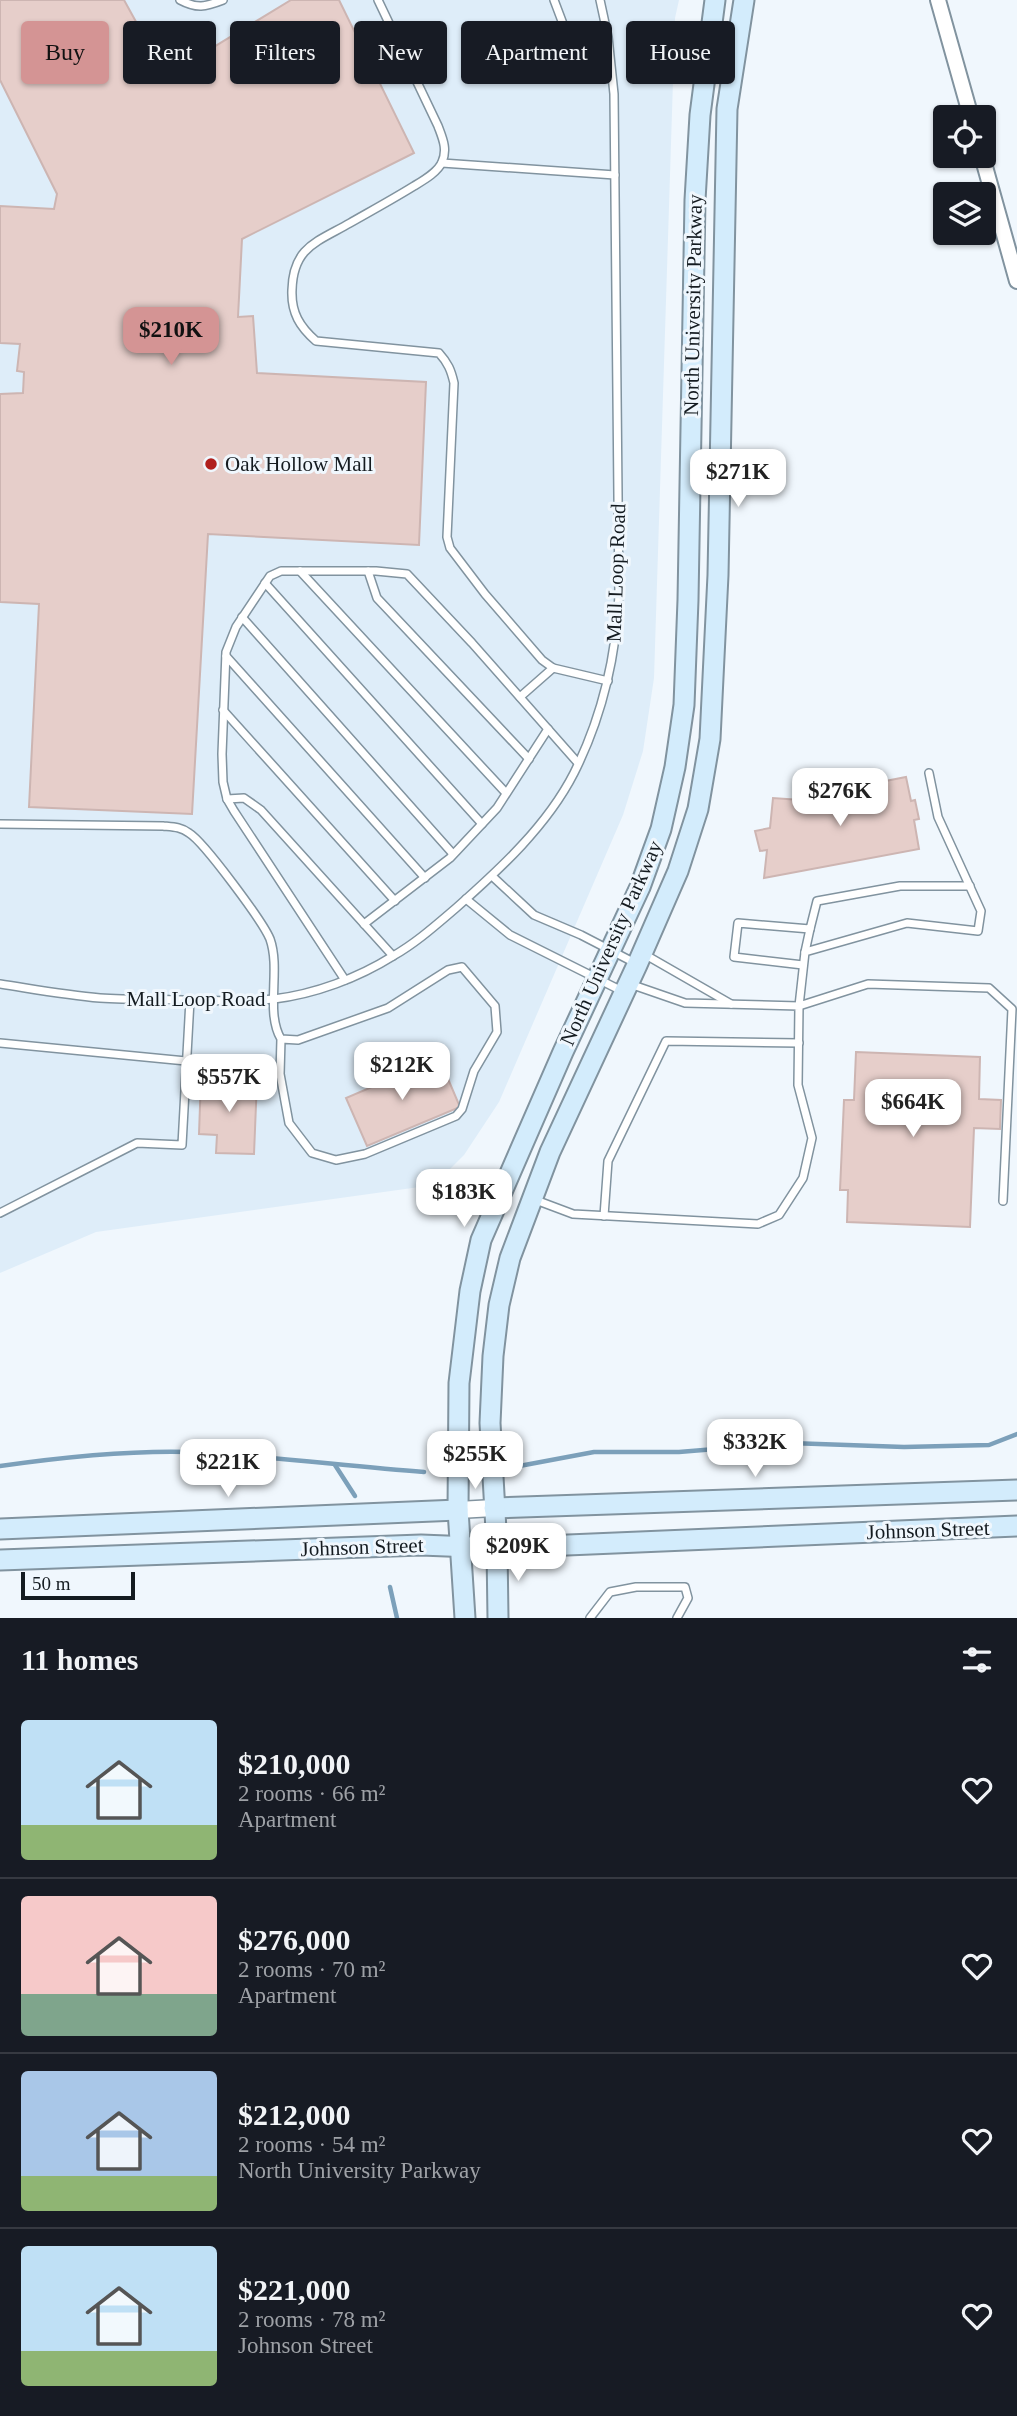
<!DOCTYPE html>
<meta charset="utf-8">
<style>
:root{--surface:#171b24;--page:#242831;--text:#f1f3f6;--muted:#9ea1a6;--line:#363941;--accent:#d49494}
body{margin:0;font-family:"Times New Roman",serif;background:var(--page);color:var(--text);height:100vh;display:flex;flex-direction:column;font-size:26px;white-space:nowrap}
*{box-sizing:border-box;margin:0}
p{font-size:23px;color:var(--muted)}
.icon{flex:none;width:38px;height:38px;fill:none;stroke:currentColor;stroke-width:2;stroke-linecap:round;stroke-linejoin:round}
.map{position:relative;height:1618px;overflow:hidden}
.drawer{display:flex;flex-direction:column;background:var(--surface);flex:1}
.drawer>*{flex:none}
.banner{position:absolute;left:21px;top:21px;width:976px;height:63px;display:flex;gap:14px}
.controls{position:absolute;left:933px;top:105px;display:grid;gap:14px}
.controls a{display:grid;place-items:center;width:63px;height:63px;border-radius:7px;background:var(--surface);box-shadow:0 2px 5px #0004;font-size:35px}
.scale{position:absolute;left:21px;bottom:18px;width:114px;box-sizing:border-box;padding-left:7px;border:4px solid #141b20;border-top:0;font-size:19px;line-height:24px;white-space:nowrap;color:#141b20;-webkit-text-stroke:5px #f0f7fd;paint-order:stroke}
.price{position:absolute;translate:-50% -60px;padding:0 16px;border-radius:14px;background:#fff;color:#222;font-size:23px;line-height:46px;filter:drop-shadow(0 2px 4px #0008)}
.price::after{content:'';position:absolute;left:50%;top:42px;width:21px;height:16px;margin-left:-10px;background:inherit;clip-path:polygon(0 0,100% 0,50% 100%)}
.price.selected{background:var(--accent);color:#111}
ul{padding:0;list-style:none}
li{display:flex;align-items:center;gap:21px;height:175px;padding:0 21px}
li+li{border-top:2px solid var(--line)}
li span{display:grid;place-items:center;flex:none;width:196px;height:140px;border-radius:7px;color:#555}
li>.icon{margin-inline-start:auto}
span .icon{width:84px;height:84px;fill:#fffc;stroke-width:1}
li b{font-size:30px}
h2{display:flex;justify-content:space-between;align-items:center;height:84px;padding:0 21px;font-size:30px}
.tag{padding:0 24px;border-radius:7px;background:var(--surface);box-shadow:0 2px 5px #0004;font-size:24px;line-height:63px}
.tag.selected{background:var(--accent);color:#111}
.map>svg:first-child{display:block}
.built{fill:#deedf9}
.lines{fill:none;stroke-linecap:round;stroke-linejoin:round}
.stream{stroke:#7ca0ba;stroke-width:4.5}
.building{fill:#e6ceca;stroke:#cdb5b2;stroke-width:2}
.service-casing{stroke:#81939f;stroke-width:10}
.minor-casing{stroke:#81939f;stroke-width:18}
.tertiary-casing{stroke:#81939f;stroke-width:19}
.secondary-casing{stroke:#81939f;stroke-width:23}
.service{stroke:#fff;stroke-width:7}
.minor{stroke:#fff;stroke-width:14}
.tertiary{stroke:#fff;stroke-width:16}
.secondary{stroke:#d3ecfc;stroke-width:19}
.poi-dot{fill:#b01f1d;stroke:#f0f7fd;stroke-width:2.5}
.labels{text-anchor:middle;stroke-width:6;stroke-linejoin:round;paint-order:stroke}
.street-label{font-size:21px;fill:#141b20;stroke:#f0f7fd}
.poi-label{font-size:21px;fill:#141b20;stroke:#f0f7fd;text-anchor:start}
</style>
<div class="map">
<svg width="1017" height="1618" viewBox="0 0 1017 1618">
<rect width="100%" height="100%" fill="#f0f7fd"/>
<path class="built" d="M0,0H679L675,18L654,678L643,751L623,815L499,1102L464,1155L434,1185L96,1232L0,1273Z"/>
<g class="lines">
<g class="stream">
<path d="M335,1465L355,1496"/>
<path d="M0,1466C63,1457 127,1450 191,1452C269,1456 346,1466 424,1472"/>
<path d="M514,1467L594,1452H679L790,1443L904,1447L989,1445L1017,1434"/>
<path d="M390,1587L397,1618"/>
</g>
</g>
<g class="building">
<path d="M0,0H124L166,76L291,0H339L414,153L242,239L238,317L253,316L257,373L426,382L419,545L208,534L192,814L29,807L39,604L0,602V394L23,393L24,372L17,371L20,344L0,343V206L54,209L57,194L0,80Z"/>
<path d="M906,777L911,801L915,800L919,819L914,820L919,849L764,878L767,850L760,851L755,831L770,828L773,798L800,800L799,806L806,805L804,797Z"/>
<path d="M856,1052L980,1057L979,1099L1001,1100L1000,1129L974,1128L970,1227L847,1222L848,1190H840L844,1100H854Z"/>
<path d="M440,1060L460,1107L367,1146L346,1098L379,1084L376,1077L399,1067L402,1076Z"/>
<path d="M201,1078L257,1080L254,1154L216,1153L217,1135L199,1134Z"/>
</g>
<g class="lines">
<defs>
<g id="service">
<path d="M180,0C197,9 205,7 223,0"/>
<path d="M378,0L438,126C442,137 448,149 442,162C438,172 424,180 414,186C393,199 371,211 350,223C317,242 293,247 292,290C291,313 300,327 316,341L439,353C448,363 451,370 454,383L447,537L450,548L485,594L542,660L553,668L608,681"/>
<path d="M554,0L571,45L606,31"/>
<path d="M442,163L615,175"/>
<path d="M300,571L506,793"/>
<path d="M368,571L377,598L529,759"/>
<path d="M265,583L482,824"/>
<path d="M242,617L453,854"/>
<path d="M226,656L425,878"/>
<path d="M520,697L553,668"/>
<path d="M223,710L395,901"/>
<path d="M929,773L938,817L981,911L978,931L907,923L805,952L799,1006L868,984L989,988L1012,1009L1003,1201"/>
<path d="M227,799L244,798L261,810L393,956"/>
<path d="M0,824L163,826C173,827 181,827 189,833C204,842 263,922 270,939C281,970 265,1012 281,1039L298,1040L388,1008L448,970L462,967L495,1006L497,1032L474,1071L462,1109L456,1116L365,1154L336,1160L312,1153L289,1123L280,1074L281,1039"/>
<path d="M492,876L534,915L581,935L637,964"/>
<path d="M466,899L510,935L624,992"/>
<path d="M364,924L450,858L497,808L548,729"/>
<path d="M805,952L810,929"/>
<path d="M644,954L731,1004"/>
<path d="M803,965L734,957L738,923L810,929L817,901L900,886H970"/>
<path d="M345,980L234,811L227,799L223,782L222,754L226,652L236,627L270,576L281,571H376L407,574L472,643L578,763"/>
<path d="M0,984C33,989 66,995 100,998C129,1000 160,999 190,1000C218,1001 246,1002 274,999C315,994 358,978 393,956C416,943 436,925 456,908C500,869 547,826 574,773C602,717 616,658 619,595L614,94L608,37L600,0"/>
<path d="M0,1043L186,1061"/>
<path d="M533,1199L573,1214L758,1224L779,1215L803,1178L812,1138L798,1085L799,1006L685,1003L630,984"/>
<path d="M0,1213L137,1143L182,1145L190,1000"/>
<path d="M604,1216L608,1161L666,1041L799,1043"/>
<path d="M590,1618L610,1592L636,1587H685L688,1598L677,1618"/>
</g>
<g id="minor">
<path d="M938,0L971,117"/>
<path d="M982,156L1017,281"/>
</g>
<path id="tertiary" d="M458,1510L494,1508"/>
<g id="secondary">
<path d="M494,1508L1017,1490"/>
<path d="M0,1529L458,1510"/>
<path d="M0,1560L421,1545L497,1548L1017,1526"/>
<path d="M465,1618L458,1510L459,1383L470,1291L481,1240L563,1052L640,887L661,829L675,767L684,705L688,600L695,200L700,115L715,0"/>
<path d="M498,1618L497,1548L490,1423L493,1356L499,1305L510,1258L550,1152L637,965L678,871L698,809L710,739L718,575L727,109L744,0"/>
</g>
</defs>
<use href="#service" class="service-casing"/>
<use href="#minor" class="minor-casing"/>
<use href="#tertiary" class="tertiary-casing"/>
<use href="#secondary" class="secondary-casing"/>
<use href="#service" class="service"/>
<use href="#minor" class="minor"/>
<use href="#tertiary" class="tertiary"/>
<use href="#secondary" class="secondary"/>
</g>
<circle class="poi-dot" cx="211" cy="464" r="7"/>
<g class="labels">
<g class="street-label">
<text transform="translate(693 305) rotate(-89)" y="7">North University Parkway</text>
<text transform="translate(616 573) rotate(-88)" y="7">Mall Loop Road</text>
<text transform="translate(611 943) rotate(-66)" y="7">North University Parkway</text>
<text x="196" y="1006">Mall Loop Road</text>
<text transform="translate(928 1530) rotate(-2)" y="7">Johnson Street</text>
<text transform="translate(362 1547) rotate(-2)" y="7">Johnson Street</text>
</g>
<g class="poi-label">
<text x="225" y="471">Oak Hollow Mall</text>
</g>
</g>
</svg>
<div class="controls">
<a><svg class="icon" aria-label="locate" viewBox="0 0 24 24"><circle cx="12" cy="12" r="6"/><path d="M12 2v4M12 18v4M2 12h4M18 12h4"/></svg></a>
<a><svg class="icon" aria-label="layers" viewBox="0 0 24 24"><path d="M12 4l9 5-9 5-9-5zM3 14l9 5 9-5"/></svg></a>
</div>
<div class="scale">50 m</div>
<b class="price selected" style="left:171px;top:367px">$210K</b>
<b class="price" style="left:738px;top:509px">$271K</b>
<b class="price" style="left:840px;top:828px">$276K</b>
<b class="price" style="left:402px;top:1102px">$212K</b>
<b class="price" style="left:229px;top:1114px">$557K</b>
<b class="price" style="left:913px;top:1139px">$664K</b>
<b class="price" style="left:464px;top:1229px">$183K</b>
<b class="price" style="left:755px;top:1479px">$332K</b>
<b class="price" style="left:475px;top:1491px">$255K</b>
<b class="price" style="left:228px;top:1499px">$221K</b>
<b class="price" style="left:518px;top:1583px">$209K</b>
<div class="banner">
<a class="tag selected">Buy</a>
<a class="tag">Rent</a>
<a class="tag">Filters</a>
<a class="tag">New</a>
<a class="tag">Apartment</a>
<a class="tag">House</a>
</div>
</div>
<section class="drawer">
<h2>11 homes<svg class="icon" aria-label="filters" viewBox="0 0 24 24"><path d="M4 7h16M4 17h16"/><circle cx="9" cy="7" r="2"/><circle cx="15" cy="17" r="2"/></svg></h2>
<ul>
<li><span style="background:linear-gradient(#bfe0f5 75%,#8fb573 0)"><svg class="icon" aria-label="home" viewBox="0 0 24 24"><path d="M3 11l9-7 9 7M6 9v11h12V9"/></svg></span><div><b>$210,000</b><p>2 rooms · 66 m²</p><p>Apartment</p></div><svg class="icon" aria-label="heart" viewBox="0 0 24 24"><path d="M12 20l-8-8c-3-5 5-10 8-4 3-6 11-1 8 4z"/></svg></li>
<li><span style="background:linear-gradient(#f6c9c9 70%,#7fa58c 0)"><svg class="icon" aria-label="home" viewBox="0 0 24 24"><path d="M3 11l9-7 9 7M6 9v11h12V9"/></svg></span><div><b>$276,000</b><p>2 rooms · 70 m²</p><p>Apartment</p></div><svg class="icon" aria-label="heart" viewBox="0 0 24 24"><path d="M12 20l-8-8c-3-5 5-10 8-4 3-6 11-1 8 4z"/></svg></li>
<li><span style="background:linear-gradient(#a9c7e8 75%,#8fb573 0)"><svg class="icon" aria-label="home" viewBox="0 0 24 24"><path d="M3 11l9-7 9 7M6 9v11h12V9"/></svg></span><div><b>$212,000</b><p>2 rooms · 54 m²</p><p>North University Parkway</p></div><svg class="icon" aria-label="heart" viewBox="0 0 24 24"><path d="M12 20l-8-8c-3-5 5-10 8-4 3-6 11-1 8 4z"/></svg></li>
<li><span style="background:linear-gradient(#bfe0f5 75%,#8fb573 0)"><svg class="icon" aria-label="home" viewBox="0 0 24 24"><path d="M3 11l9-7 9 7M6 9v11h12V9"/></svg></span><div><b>$221,000</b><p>2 rooms · 78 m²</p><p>Johnson Street</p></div><svg class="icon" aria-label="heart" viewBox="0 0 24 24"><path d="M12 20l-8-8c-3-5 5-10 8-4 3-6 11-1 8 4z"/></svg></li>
</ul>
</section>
